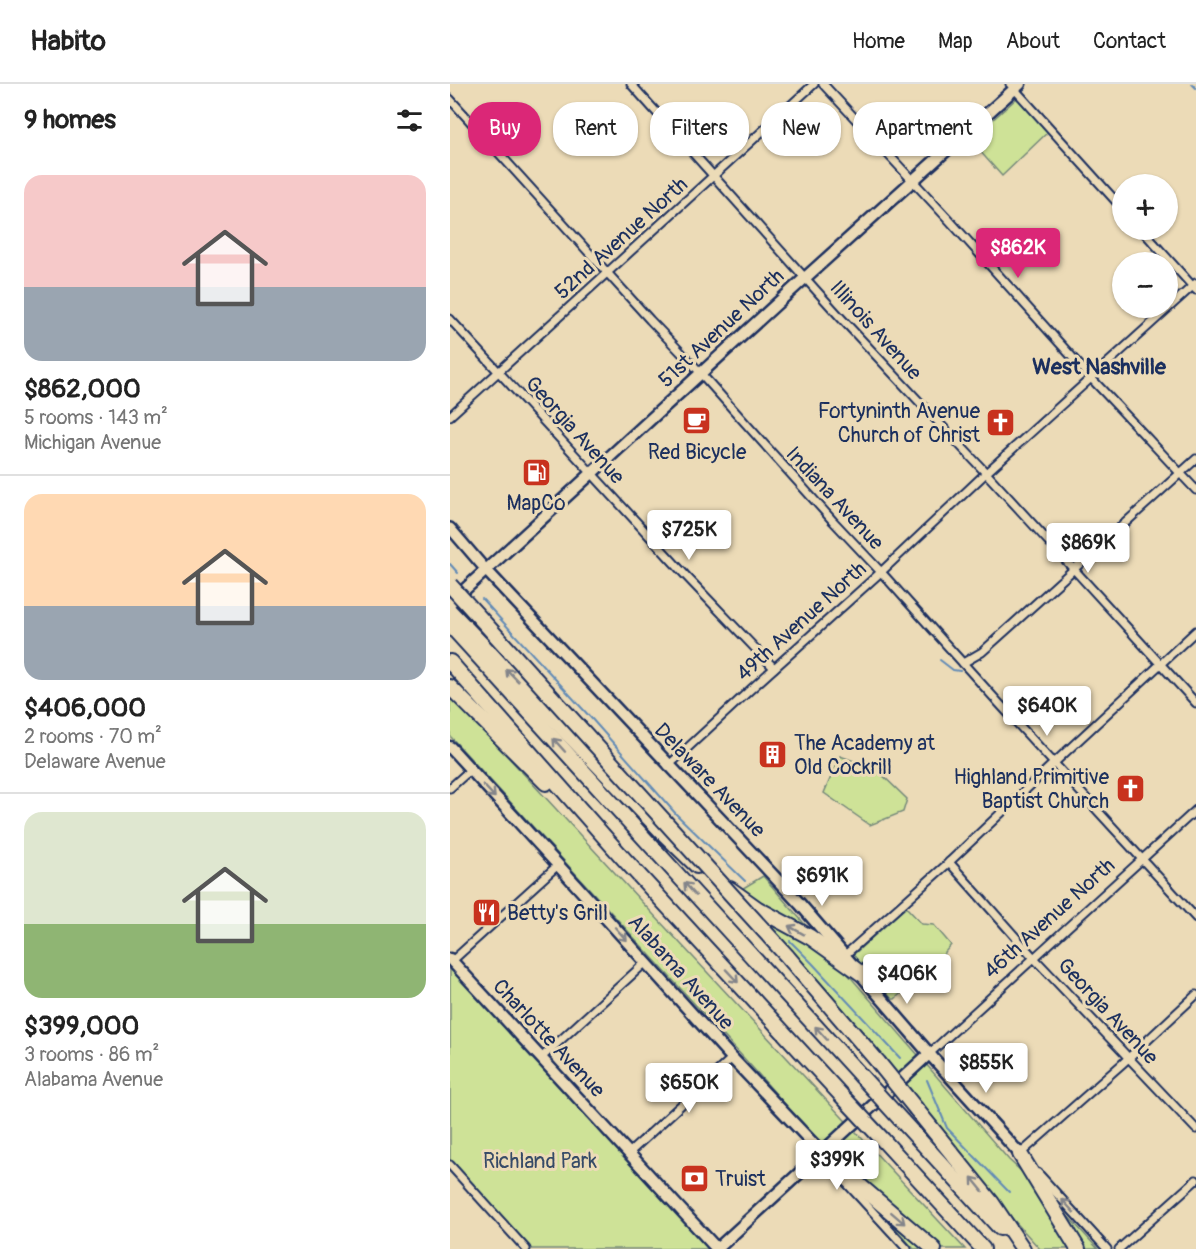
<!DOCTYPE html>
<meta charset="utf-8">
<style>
:root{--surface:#fff;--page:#f6f6f6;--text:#222;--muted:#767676;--line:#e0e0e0;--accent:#db2777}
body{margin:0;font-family:Pangolin,sans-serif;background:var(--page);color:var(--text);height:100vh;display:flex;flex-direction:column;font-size:22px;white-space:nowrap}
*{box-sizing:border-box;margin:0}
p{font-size:20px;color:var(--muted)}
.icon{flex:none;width:33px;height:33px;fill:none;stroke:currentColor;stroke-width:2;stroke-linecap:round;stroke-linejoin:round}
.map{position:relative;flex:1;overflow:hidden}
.side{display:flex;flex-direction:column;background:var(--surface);width:450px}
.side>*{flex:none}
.hud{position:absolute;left:18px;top:18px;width:570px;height:54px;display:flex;gap:12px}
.tools{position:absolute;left:662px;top:90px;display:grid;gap:12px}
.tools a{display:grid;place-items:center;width:66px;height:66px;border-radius:50%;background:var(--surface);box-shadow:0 2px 4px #0004;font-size:30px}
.price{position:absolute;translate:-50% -51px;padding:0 14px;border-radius:6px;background:#fff;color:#222;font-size:20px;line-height:39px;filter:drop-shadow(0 2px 3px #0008)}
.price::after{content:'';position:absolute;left:50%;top:36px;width:18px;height:14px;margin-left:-9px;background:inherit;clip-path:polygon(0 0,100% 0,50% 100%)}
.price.active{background:var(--accent);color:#fff}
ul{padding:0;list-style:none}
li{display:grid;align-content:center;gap:12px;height:318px;padding:0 24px}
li+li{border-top:2px solid var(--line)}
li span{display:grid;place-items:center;height:186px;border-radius:18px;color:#555}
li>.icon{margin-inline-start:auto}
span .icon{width:108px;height:108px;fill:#fffc;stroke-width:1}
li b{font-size:26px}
h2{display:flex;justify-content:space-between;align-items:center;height:72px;padding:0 24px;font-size:26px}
.tag{padding:0 21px;border-radius:24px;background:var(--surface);box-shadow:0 2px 4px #0004;font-size:21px;line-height:54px}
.tag.active{background:var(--accent);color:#fff}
header{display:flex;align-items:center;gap:36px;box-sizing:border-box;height:84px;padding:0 30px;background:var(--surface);border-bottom:2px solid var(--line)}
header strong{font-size:28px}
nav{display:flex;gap:33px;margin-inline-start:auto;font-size:21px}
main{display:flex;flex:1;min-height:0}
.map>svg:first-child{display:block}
.green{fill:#cee297;stroke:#74887a;stroke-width:1.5}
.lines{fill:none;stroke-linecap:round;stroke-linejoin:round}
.stream{stroke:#628bb6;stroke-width:2}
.minor-casing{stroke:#1b2f5e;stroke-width:11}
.tertiary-casing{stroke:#1b2f5e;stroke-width:14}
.secondary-casing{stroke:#1b2f5e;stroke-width:15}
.primary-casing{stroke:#1b2f5e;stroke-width:15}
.motorway-casing{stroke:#1b2f5e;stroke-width:18}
.minor{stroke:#ecdbb7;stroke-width:7}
.tertiary{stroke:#ecdbb7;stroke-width:9}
.secondary{stroke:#ecdbb7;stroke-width:10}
.primary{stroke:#ecdbb7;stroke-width:10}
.motorway{stroke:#ecdbb7;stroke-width:14}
.motorway-bridge-casing{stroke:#1b2f5e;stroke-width:18;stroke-linecap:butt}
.motorway-bridge{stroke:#ecdbb7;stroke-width:14}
.oneway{stroke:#84858a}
.labels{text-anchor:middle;stroke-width:6;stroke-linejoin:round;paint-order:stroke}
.street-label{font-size:21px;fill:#1b2f5e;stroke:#ecdbb7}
.poi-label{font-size:21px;fill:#1b2f5e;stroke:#ecdbb7;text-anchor:start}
.park-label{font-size:21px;fill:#364a67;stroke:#ecdbb7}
.neighbourhood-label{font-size:22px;font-weight:bold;fill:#1b2f5e;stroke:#ecdbb7}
</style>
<header>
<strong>Habito</strong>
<nav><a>Home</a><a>Map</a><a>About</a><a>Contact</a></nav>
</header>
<main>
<section class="side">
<h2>9 homes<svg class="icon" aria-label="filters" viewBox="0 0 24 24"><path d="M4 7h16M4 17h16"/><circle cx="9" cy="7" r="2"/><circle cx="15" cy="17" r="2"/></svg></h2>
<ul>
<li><span style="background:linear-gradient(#f6c9c9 60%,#9aa5b1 0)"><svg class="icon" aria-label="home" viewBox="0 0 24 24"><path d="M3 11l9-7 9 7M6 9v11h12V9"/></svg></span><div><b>$862,000</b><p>5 rooms · 143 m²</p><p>Michigan Avenue</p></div></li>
<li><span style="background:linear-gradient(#ffd9b3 60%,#9aa5b1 0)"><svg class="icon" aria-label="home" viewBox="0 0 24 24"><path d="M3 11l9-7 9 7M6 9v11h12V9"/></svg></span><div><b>$406,000</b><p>2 rooms · 70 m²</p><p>Delaware Avenue</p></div></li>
<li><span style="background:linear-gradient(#dfe7d0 60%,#8fb573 0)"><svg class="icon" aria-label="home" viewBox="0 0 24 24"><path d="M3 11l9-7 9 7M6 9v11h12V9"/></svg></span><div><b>$399,000</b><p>3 rooms · 86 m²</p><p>Alabama Avenue</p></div></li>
</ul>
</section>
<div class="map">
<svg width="746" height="1165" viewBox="0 0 746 1165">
<rect width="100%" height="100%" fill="#ecdbb7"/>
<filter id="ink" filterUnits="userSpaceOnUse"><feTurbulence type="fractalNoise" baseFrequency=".0167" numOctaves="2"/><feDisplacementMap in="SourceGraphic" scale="12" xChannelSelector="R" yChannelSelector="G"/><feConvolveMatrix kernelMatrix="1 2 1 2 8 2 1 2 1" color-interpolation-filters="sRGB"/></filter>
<g filter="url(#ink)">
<g class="green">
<path d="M567,14L598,48L552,92L520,56Z"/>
<path d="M0,613L59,674L189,815L515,1165H464L302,983L0,652Z"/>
<path d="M390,672L426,685L457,715L453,728L420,741L374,709Z"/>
<path d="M313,792L559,1076L606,1119L648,1165H590L540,1110L419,955L290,806Z"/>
<path d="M456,823L472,840L484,841L501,861L495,868V869L448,912L445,915H442L403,871Z"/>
<path d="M0,875L267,1165H76L0,1082Z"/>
</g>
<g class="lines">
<g class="stream">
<path d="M742,0L746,4"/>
<path d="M0,480L8,489"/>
<path d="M32,515L141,634L226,730L295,797"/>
<path d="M490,576L503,586L510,587"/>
<path d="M340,857L362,879L450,974"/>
<path d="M477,996L497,1044L559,1108"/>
</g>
<defs>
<g id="minor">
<path d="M181,0L391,234L536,389L746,619"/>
<path d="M373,0L500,137L641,294L746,406"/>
<path d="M560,0L672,124"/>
<path d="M0,15L200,236L246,284L383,437L431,488L547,617L746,834"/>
<path d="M692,146L746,206"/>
<path d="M0,235L237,493L324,584"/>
<path d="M0,332L364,0"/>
<path d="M513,579L532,568L746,375"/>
<path d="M218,682L300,606L431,488L536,389L746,199"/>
<path d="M0,704L20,686"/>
<path d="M499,778L584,874L746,1045"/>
<path d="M395,871L495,782L604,679L746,547"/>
<path d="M2,877L108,781"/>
<path d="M480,969L746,726"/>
<path d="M91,974L196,878"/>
<path d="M179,1069L282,974"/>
<path d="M570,1070L672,980L746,911"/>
<path d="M0,1081L76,1165"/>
<path d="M588,1089L657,1165"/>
<path d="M390,1092L457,1165"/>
<path d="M669,1165L746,1096"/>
</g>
<path id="tertiary" d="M0,444L36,486"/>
<g id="secondary">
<path d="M36,486L350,820L483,974L570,1070"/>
<path d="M0,663L108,781L282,974L372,1069"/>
<path d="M267,1165L480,969"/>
</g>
<g id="primary">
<path d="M0,519L356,193L570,0"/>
<path d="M0,875L267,1165"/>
</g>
<g id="motorway">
<path d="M0,527L214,750L247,782"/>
<path d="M0,541L411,992"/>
<path d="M0,578L174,775L391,1011"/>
<path d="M0,603L96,699"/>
<path d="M280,805L308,825L360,853L412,890"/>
<path d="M337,872L428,978"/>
<path d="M466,1025L542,1119L573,1165"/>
<path d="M452,1037L550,1144"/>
<path d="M433,1056L533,1165"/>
<path d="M372,1069L484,1165"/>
<path d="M570,1070L628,1165"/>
</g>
</defs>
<use href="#minor" class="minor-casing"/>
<use href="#tertiary" class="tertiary-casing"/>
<use href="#secondary" class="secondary-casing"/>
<use href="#primary" class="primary-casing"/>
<use href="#motorway" class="motorway-casing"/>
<use href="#minor" class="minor"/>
<use href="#tertiary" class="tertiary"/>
<use href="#secondary" class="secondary"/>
<use href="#primary" class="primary"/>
<use href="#motorway" class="motorway"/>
<defs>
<g id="motorway-bridge">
<path d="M0,501L337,872"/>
<path d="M428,978L466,1025"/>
<path d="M411,992L452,1037"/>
<path d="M391,1011L433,1056"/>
</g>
</defs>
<use href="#motorway-bridge" class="motorway-bridge-casing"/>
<use href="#motorway-bridge" class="motorway-bridge"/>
</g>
<defs><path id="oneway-shaft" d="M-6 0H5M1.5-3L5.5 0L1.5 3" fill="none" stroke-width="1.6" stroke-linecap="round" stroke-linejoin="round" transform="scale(1.5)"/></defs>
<g class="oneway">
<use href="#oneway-shaft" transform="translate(62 591) rotate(-134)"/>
<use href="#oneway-shaft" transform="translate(109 661) rotate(-132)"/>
<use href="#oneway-shaft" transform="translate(39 707) rotate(47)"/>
<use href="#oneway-shaft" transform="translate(240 805) rotate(-132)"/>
<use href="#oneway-shaft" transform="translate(346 846) rotate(-151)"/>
<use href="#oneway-shaft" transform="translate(171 850) rotate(48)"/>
<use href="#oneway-shaft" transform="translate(282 892) rotate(47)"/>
<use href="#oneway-shaft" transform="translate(371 949) rotate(-132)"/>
<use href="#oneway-shaft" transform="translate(527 1100) rotate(-129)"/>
<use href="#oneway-shaft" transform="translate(618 1122) rotate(-133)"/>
<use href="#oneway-shaft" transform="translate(448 1134) rotate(41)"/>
</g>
</g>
<defs>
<symbol id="cafe-square" viewBox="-11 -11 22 22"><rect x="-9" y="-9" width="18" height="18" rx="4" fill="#c8321e" stroke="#ecdbb7"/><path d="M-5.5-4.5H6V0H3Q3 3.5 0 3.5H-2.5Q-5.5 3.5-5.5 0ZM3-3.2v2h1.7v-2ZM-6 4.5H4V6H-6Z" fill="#fff"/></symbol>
<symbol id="church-square" viewBox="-11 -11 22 22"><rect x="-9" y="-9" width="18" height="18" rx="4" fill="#c8321e" stroke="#ecdbb7"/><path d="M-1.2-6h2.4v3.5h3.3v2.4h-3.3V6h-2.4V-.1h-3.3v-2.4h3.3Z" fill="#fff"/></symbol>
<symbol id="fuel-square" viewBox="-11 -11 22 22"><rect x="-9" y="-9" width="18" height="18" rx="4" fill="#c8321e" stroke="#ecdbb7"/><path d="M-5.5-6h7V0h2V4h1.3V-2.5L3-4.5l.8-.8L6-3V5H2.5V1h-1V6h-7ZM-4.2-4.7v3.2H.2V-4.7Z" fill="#fff"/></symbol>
<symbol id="building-square" viewBox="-11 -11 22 22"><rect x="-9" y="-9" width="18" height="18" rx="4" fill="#c8321e" stroke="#ecdbb7"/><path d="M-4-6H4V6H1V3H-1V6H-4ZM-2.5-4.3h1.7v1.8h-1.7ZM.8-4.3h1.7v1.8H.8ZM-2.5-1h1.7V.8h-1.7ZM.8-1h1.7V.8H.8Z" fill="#fff"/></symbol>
<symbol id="restaurant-square" viewBox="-11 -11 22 22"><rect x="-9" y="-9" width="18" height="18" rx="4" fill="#c8321e" stroke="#ecdbb7"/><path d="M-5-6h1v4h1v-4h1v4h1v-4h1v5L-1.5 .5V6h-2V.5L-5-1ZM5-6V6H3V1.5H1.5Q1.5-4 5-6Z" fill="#fff"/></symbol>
<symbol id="bank-square" viewBox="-11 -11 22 22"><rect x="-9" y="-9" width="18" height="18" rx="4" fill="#c8321e" stroke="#ecdbb7"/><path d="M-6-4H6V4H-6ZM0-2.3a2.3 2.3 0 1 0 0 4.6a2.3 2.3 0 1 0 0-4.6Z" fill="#fff"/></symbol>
</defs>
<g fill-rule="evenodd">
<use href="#cafe-square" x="230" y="320" width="33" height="33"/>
<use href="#church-square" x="534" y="322" width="33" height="33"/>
<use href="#fuel-square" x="70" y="372" width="33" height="33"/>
<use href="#building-square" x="306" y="654" width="33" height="33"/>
<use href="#church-square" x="664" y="688" width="33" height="33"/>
<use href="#restaurant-square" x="20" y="812" width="33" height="33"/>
<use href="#bank-square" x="228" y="1078" width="33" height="33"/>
</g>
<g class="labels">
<g class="street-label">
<text transform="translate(171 154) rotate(-42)" y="7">52nd Avenue North</text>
<text transform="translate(271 244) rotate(-43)" y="7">51st Avenue North</text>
<text transform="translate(426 246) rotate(48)" y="7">Illinois Avenue</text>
<text transform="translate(125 346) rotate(48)" y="7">Georgia Avenue</text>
<text transform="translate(385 414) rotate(47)" y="7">Indiana Avenue</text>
<text transform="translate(351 537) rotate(-42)" y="7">49th Avenue North</text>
<text transform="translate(260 696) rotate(46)" y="7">Delaware Avenue</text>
<text transform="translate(599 834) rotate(-42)" y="7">46th Avenue North</text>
<text transform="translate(231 888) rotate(48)" y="7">Alabama Avenue</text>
<text transform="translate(658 927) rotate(47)" y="7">Georgia Avenue</text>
<text transform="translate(99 954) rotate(47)" y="7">Charlotte Avenue</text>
</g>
<g class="poi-label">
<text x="530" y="334" text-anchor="end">Fortyninth Avenue<tspan x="530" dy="24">Church of Christ</tspan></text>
<text x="247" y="375" text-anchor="middle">Red Bicycle</text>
<text x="86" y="426" text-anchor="middle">MapCo</text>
<text x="344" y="666">The Academy at<tspan x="344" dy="24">Old Cockrill</tspan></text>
<text x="659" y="700" text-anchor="end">Highland Primitive<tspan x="659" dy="24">Baptist Church</tspan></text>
<text x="57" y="836">Betty's Grill</text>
<text x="265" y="1102">Truist</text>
</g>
<g class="park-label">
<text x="90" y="1084">Richland Park</text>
</g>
<g class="neighbourhood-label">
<text x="649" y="290">West Nashville</text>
</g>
</g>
</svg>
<div class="tools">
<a>+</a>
<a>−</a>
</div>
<b class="price active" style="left:568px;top:195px">$862K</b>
<b class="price" style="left:239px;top:477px">$725K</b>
<b class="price" style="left:638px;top:490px">$869K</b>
<b class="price" style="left:597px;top:653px">$640K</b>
<b class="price" style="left:372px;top:823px">$691K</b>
<b class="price" style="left:457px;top:921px">$406K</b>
<b class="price" style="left:536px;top:1010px">$855K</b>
<b class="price" style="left:239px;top:1030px">$650K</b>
<b class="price" style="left:387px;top:1107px">$399K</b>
<div class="hud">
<a class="tag active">Buy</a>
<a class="tag">Rent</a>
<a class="tag">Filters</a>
<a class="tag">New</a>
<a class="tag">Apartment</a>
</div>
</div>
</main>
